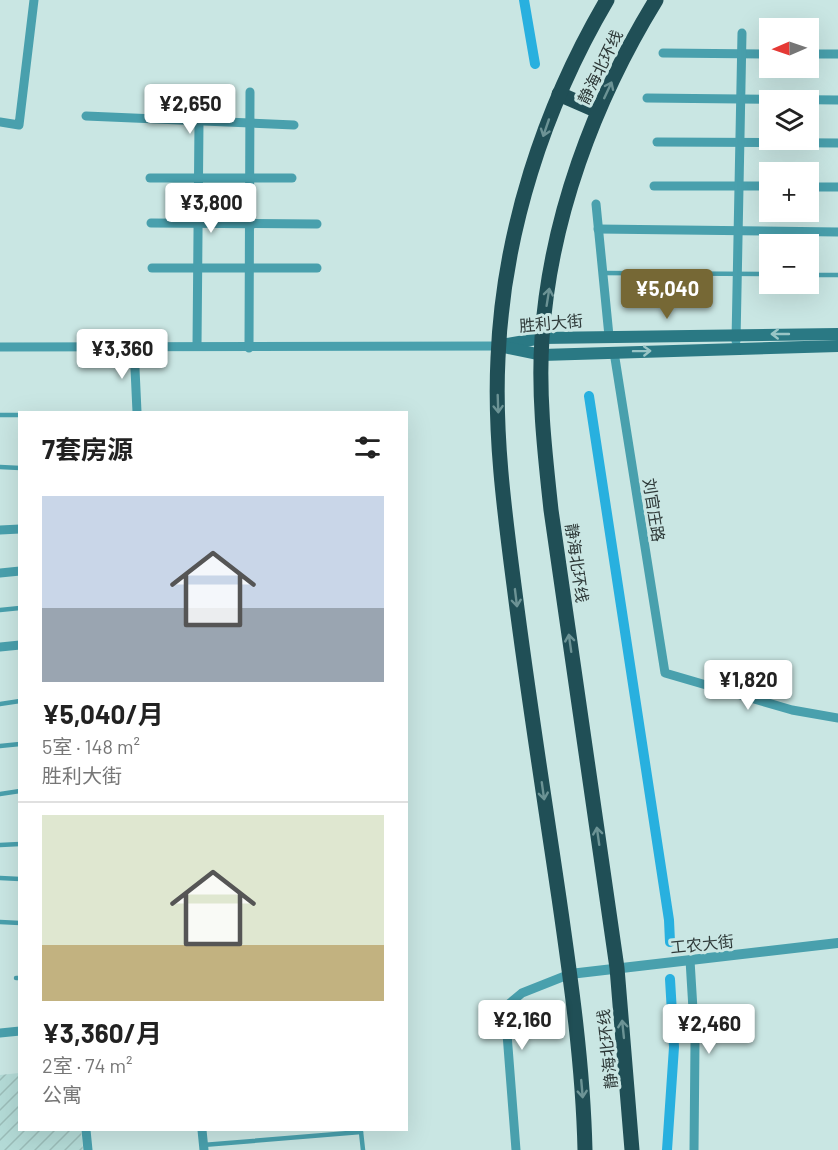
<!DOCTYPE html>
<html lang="zh">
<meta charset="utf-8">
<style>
:root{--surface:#fff;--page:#f6f6f6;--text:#222;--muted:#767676;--line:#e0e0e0;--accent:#766835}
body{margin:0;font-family:Barlow,"Noto Sans SC",sans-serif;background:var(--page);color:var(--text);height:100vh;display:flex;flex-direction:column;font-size:22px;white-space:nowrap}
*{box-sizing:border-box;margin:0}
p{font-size:20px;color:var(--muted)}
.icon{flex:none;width:33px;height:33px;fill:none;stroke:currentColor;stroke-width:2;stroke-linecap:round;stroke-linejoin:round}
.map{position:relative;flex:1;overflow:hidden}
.panel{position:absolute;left:18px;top:411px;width:390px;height:720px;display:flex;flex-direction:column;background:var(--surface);border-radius:0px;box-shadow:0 6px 24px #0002}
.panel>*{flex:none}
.needle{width:39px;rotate:268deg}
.controls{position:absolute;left:759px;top:18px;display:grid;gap:12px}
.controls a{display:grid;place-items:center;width:60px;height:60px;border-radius:0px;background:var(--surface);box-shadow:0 6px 24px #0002;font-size:30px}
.price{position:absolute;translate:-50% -51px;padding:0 14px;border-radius:6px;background:#fff;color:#222;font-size:20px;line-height:39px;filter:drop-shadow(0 2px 3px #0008)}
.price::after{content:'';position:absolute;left:50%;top:36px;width:18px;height:14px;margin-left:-9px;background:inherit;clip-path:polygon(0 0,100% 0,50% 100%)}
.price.on{background:var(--accent);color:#fff}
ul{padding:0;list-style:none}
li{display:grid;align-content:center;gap:12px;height:318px;padding:0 24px}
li+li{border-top:2px solid var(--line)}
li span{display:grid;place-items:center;height:186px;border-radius:0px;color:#555}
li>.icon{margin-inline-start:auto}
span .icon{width:108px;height:108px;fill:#fffc;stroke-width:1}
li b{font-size:26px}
h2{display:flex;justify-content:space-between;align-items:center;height:72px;padding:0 24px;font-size:26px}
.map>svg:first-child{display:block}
.industrial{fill:url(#industrial-furrows)}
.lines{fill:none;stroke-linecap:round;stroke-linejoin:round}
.canal{stroke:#28b0df;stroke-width:10}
.service{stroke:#49a0ad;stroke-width:4.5}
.minor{stroke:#49a0ad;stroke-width:9}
.tertiary{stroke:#49a0ad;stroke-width:10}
.secondary{stroke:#2a7984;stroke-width:12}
.trunk{stroke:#204f56;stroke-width:15}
.oneway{stroke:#6c9395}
.oneway2{stroke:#99c5c6}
.labels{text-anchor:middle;stroke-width:6;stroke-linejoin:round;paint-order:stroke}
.street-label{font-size:16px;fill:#2e3938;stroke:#c9e6e3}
</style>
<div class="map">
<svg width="838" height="1150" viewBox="0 0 838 1150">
<defs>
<pattern id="industrial-furrows" width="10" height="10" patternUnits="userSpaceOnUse" patternTransform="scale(1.5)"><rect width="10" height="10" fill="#b4dbd7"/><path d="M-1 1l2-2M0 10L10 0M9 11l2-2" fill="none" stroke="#9bbdb9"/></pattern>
</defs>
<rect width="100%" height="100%" fill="#c9e6e3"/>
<path class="industrial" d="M19,1073L20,1130H81L83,1150H0V1075Z"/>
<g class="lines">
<g class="canal">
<path d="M524,0L535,64"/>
<path d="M589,396L669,920L670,942"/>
<path d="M667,1150L674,1047L670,979"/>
</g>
<g class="service">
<path d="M602,273L770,274"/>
<path d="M808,275H838"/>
<path d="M0,415H20"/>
<path d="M0,467L20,468"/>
<path d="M0,610L20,608"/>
<path d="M0,704L20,701"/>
<path d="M0,746L20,744"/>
<path d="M0,794L20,791"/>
<path d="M0,845L20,844"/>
<path d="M0,878L20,879"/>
<path d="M0,922L20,923"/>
<path d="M16,978H20"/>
<path d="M361,1132L363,1150"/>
<path d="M203,1145L361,1132"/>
</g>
<g class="minor">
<path d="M663,53L770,54"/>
<path d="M808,54H838"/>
<path d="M647,98L838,100"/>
<path d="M86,116L294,125"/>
<path d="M0,122L19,125L34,0"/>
<path d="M657,142L838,143"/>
<path d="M150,178H292"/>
<path d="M654,186H770"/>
<path d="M808,187H838"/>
<path d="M596,204L609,336"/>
<path d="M151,223L317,224"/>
<path d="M598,229L838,232"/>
<path d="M152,268H317"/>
<path d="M736,341L742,33"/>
<path d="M197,346L199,122"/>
<path d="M0,347L499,346"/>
<path d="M134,347L137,412"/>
<path d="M249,348L250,92"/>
<path d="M614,352L665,673L792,710L838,718"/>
<path d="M0,530L20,529"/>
<path d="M0,573L20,571"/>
<path d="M0,647L20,645"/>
<path d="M690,960L695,1042L694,1150"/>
<path d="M0,1033L20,1031"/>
<path d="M86,1130L88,1150"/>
<path d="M202,1130L204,1150"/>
<path d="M516,1150L506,1021L510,1003L522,993L570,974"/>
</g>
<path class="tertiary" d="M570,974L838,943"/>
<g class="secondary">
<path d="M507,344L542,338L838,334"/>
<path d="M499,346L542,355L838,346"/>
</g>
<g class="trunk">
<path d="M559,94L598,111"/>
<path d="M585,1150C583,1065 571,981 559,898C544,796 528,695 515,593C505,516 494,436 498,358C503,233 544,107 607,0"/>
<path d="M632,1150L617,968L551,510C545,454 538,395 542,338C550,219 594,101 656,0"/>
</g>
</g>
<defs><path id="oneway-shaft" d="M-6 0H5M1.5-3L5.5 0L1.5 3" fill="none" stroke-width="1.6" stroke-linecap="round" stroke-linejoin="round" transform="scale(1.5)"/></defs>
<g class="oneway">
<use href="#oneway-shaft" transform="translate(608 90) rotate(-65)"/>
<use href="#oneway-shaft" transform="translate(546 128) rotate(109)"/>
<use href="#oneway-shaft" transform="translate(548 297) rotate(-81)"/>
<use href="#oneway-shaft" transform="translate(498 404) rotate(88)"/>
<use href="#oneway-shaft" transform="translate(516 598) rotate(83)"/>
<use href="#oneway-shaft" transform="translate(570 643) rotate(-98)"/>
<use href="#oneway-shaft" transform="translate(543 791) rotate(82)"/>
<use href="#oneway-shaft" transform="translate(598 836) rotate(-98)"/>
<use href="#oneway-shaft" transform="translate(623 1029) rotate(-96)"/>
<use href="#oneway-shaft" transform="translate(582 1089) rotate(85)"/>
</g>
<g class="oneway2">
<use href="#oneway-shaft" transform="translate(780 334) rotate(180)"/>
<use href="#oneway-shaft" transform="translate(642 351) rotate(-1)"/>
</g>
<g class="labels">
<g class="street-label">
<text transform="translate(600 67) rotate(-64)" y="6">静海北环线</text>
<text transform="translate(551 323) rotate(-5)" y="6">胜利大街</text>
<text transform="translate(654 510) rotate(81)" y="6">刘官庄路</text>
<text transform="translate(577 563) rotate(82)" y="6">静海北环线</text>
<text transform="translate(702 944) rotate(-6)" y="6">工农大街</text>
<text transform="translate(607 1049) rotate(-96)" y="6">静海北环线</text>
</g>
</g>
</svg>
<div class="controls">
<a><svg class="needle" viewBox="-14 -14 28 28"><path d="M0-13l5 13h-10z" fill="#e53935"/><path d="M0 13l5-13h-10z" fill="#767676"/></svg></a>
<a><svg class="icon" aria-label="layers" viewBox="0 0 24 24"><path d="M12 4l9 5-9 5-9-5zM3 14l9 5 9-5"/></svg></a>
<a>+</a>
<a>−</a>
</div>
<b class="price" style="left:190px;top:135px">¥2,650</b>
<b class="price" style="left:211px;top:234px">¥3,800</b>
<b class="price on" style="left:667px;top:320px">¥5,040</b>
<b class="price" style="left:122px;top:380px">¥3,360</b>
<b class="price" style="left:748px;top:711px">¥1,820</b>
<b class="price" style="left:522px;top:1051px">¥2,160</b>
<b class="price" style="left:709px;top:1055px">¥2,460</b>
<section class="panel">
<h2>7套房源<svg class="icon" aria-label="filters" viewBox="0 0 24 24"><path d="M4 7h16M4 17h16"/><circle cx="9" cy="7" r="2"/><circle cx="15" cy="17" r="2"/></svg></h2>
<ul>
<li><span style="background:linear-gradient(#c9d6e8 60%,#9aa5b1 0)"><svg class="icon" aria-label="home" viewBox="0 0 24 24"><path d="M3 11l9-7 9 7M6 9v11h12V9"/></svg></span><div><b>¥5,040/月</b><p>5室 · 148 m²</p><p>胜利大街</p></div></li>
<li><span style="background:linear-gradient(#dfe7d0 70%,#c2b280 0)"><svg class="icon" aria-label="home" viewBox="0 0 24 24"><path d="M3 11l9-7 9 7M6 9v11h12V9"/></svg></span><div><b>¥3,360/月</b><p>2室 · 74 m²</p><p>公寓</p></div></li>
</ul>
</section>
</div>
